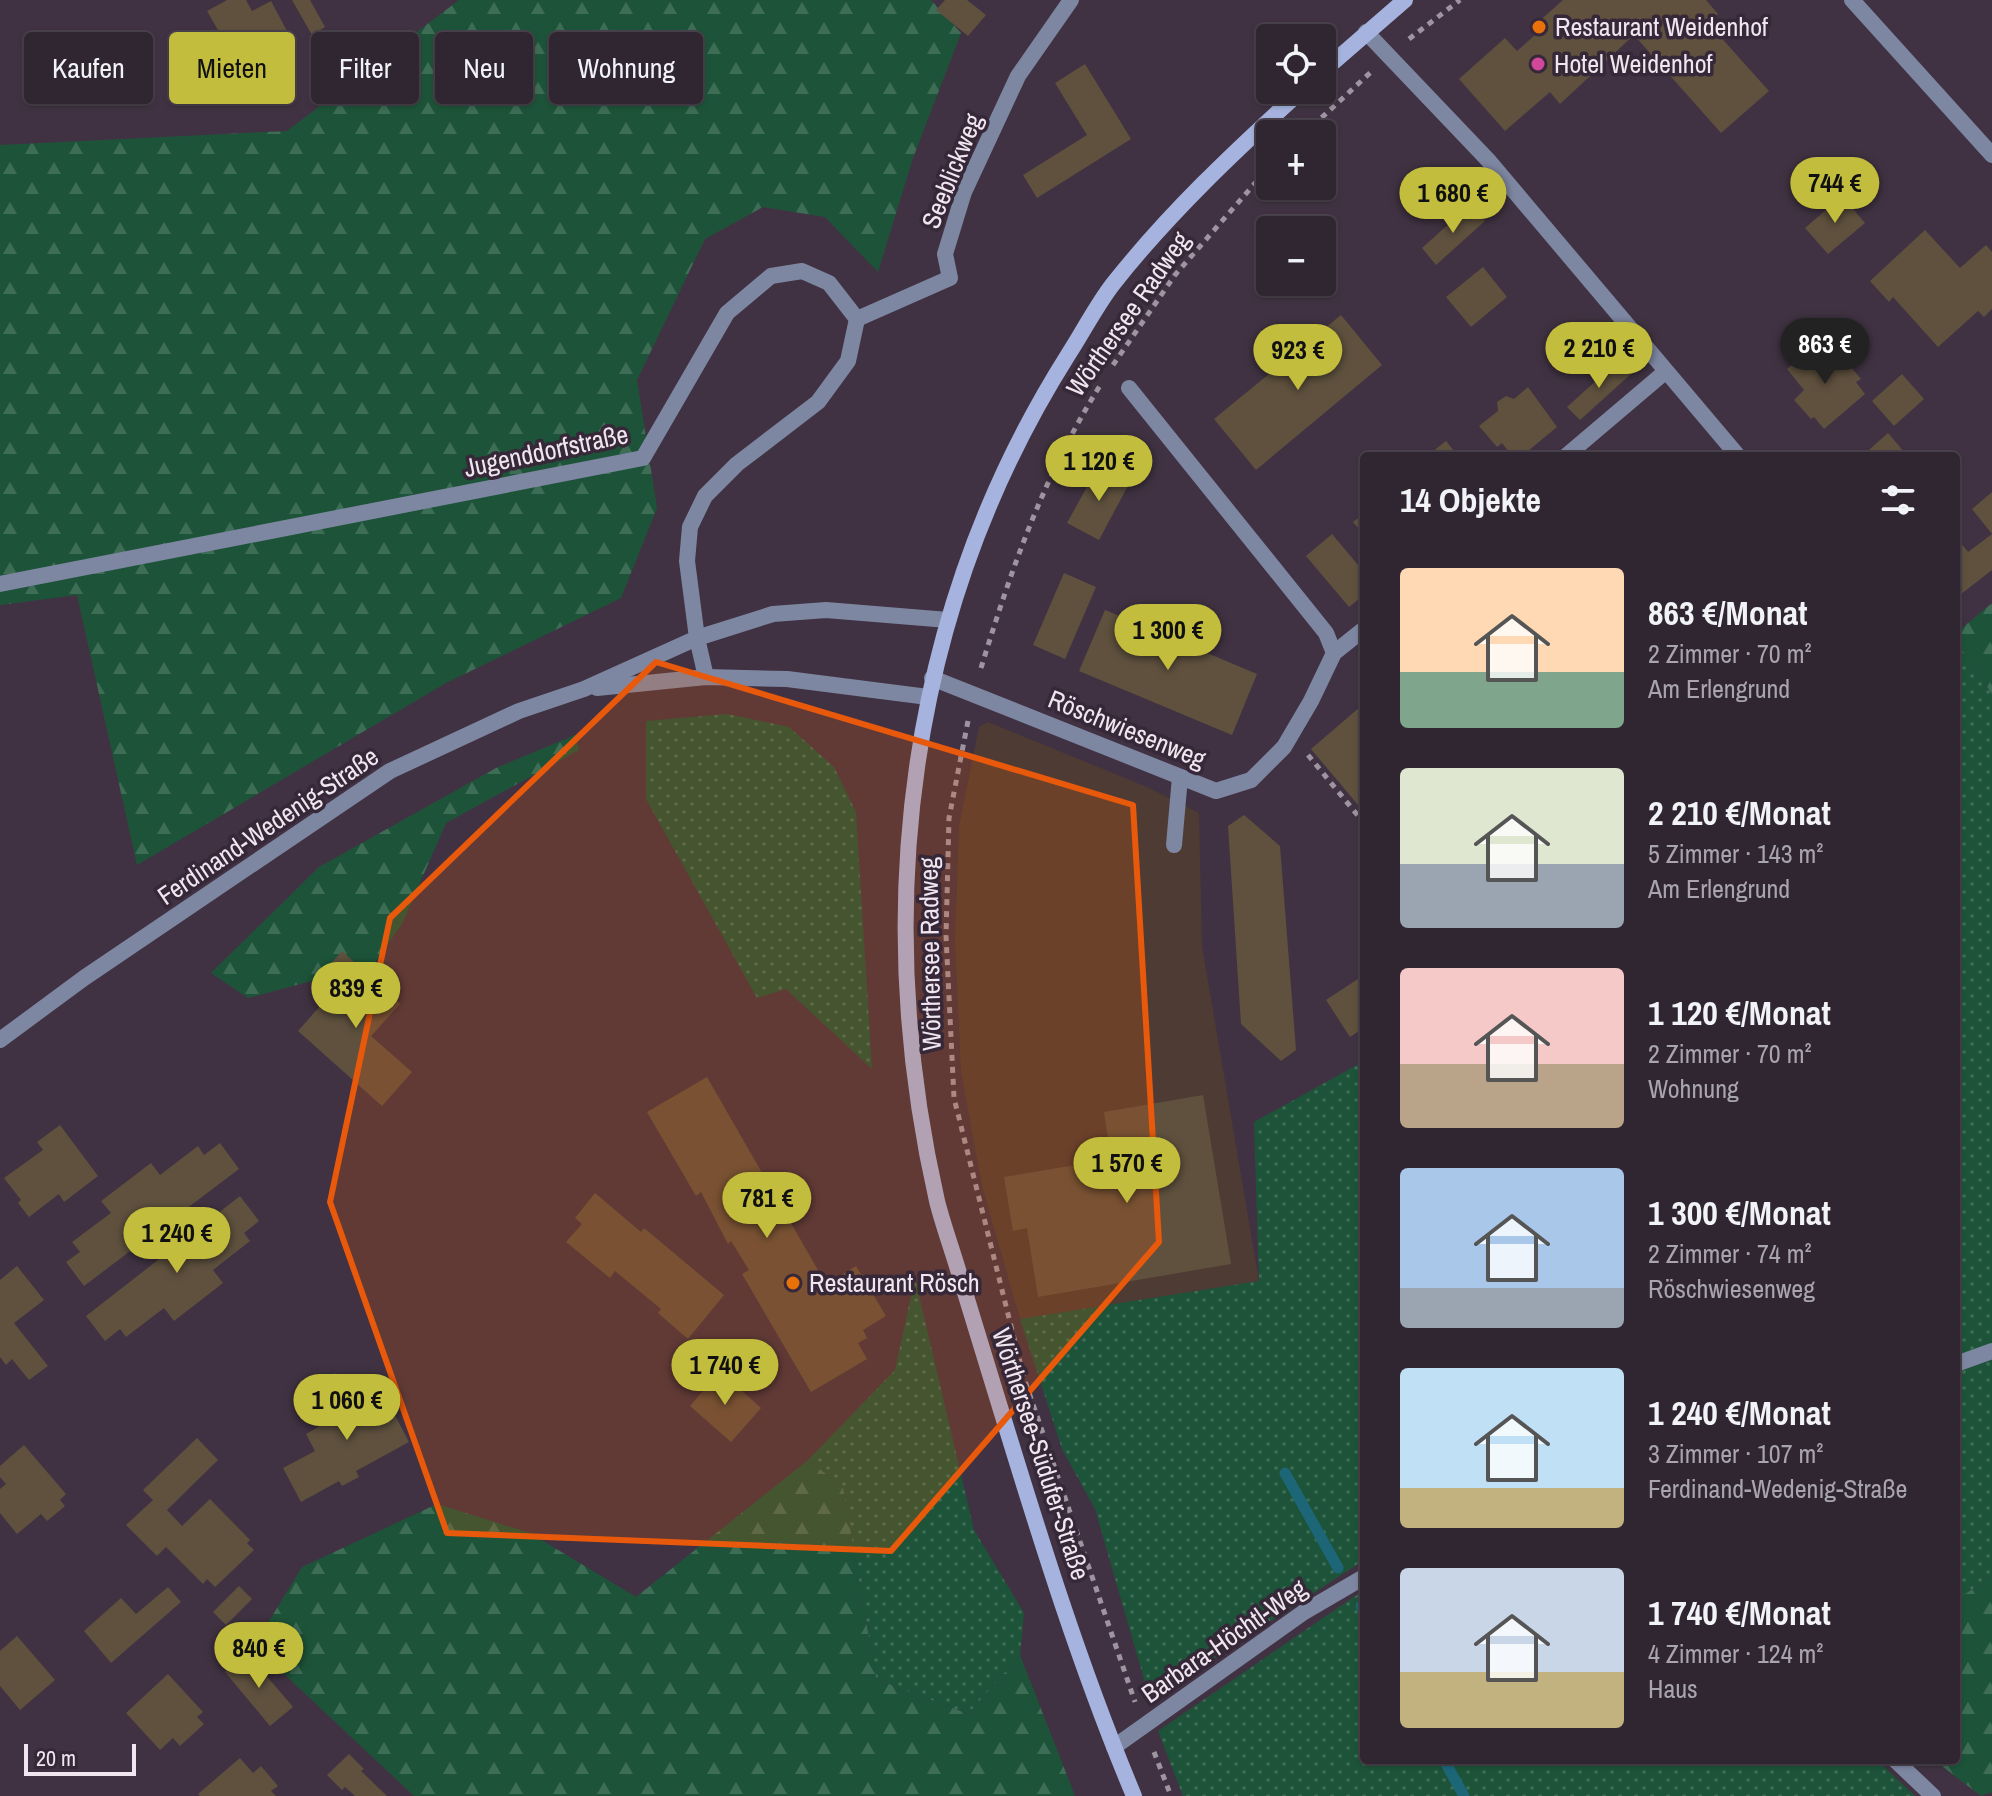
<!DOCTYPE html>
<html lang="de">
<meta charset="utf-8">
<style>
:root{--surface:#302632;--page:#382e3a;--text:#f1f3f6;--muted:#a8a5ac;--line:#4b434d;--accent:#c3bd3e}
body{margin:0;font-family:"Archivo Narrow",sans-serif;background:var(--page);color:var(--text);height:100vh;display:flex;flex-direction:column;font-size:30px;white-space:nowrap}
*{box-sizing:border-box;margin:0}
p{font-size:26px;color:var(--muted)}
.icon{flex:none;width:44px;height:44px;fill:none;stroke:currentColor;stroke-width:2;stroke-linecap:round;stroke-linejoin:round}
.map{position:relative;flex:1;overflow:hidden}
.sheet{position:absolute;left:1360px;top:452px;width:600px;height:1312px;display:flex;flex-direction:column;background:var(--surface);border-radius:8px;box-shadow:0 2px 6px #0004,0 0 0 2px var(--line)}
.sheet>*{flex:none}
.guide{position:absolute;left:24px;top:32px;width:760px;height:72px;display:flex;gap:16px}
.fabs{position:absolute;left:1256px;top:24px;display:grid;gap:16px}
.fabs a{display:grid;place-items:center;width:80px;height:80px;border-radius:8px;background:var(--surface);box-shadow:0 2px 6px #0004,0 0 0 2px var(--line);font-size:40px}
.scale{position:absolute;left:24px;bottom:20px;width:112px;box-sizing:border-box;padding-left:8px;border:4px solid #efe6f0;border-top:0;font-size:22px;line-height:28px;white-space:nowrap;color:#efe6f0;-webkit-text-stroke:6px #362838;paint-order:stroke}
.price{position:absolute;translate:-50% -68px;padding:0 18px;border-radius:28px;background:var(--accent);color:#111;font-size:26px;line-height:52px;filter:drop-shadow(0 2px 4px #0008)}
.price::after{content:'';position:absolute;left:50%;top:48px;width:24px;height:18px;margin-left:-12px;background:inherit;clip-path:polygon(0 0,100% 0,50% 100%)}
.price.selected{background:#222;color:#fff}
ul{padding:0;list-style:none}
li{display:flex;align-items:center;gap:24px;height:200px;padding:0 40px}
li span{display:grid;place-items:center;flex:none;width:224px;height:160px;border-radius:8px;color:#555}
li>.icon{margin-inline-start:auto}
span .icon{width:96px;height:96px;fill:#fffc;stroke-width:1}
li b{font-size:34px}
h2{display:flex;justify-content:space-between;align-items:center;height:96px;padding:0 40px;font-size:34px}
.tag{padding:0 28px;border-radius:8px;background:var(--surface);box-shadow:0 2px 6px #0004,0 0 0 2px var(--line);font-size:28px;line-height:72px}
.tag.selected{background:var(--accent);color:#111}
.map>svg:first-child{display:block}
.commercial{fill:#4e3b33}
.grass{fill:url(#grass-dots)}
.forest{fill:url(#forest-firs)}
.water{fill:url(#water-rules)}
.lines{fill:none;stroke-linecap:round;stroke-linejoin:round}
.stream{stroke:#1c6678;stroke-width:11}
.building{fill:#5f513e}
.path{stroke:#9f94a1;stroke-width:5;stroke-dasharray:6 6;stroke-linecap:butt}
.service{stroke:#7e87a2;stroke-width:16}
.minor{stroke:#7e87a2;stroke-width:16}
.tertiary{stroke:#7e87a2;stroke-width:16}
.secondary{stroke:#a5b3de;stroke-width:16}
.marked{fill:#e8590c;fill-opacity:0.2;stroke:#e8590c;stroke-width:6;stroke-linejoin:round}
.food-dot{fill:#e8710a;stroke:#362838;stroke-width:3}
.hotel-dot{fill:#d1479c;stroke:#362838;stroke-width:3}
.labels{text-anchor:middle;stroke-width:7;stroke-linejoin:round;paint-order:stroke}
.poi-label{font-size:26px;fill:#efe6f0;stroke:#362838;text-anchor:start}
.street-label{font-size:26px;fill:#efe6f0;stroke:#362838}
</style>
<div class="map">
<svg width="1992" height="1796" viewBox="0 0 1992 1796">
<defs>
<pattern id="grass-dots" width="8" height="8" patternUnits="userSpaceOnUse" patternTransform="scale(2)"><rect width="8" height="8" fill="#1d5439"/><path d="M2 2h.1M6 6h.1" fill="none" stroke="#3e6d56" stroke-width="1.8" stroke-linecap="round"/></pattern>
<pattern id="forest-firs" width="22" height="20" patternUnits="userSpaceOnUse" patternTransform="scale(2)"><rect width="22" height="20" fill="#1d5439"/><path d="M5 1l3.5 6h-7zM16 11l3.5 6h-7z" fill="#3e6d56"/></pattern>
<pattern id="water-rules" width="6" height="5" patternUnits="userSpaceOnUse" patternTransform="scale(2)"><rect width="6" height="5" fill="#1c6678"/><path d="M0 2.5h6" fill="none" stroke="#3d7c8c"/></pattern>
</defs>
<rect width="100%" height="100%" fill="#403242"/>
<path class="commercial" d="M988,722L1147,787L1199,813L1202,946L1259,1281L1020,1319L982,1186L961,1072L955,940L959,827L979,727Z"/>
<g class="grass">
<path d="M1956,641L1992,694V1576L1956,1600Z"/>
<path d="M727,714L789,727L834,767L856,812L872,1069L786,989L757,998L646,799V721Z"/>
<path d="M1364,1061V1560L1150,1700L1095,1509L1062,1449L1020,1319L1259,1281L1254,1122Z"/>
<path d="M915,1278L974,1530L1024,1613L1020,1655L968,1714L876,1679L843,1487L808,1460L895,1370Z"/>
<path d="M1364,1590V1760H1877L1915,1796H1183L1158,1731Z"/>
</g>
<g class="forest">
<path d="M459,0H931L961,33L913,158L878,272L825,217L763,207L705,239L637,380L657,508L621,598L446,683L137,865L77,595L0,605V145L287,131Z"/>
<path d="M1992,603V694L1956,641V633Z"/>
<path d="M575,735L579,750L446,823L402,924L374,964L248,998L211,973L319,867L496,768Z"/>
<path d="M808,1460L843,1487L876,1679L968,1714L1020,1655L1075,1796H414L282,1672L266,1626L302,1567L437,1504L530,1533L636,1597Z"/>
<path d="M1992,1576V1792L1981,1796L1934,1760H1956V1600Z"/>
</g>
<path class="water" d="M336,1373L345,1389L307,1410L298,1393Z"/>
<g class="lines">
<g class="stream">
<path d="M1285,1473L1338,1568"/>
<path d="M1361,1606L1364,1612"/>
<path d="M1444,1760L1464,1796"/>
</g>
</g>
<g class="building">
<path d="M227,0H246L252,11L271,1L294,44L219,86L196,45L219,32L207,11Z"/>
<path d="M292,0H310L325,27L312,35Z"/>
<path d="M945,0H967L986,15L968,36L936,10Z"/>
<path d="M1563,0H1706L1718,14L1708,23L1769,91L1721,133L1634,35L1560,104L1550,92L1505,131L1459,79L1505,38L1517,51L1542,29L1537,23Z"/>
<path d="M1085,64L1131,139L1037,198L1023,175L1087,135L1055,83Z"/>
<path d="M1481,185L1500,206L1488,217L1469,197Z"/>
<path d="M1842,196L1865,223L1828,254L1805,228Z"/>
<path d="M1470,205L1485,221L1436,265L1422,248Z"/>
<path d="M1925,230L1960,268L1986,245L1992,252V309L1984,317L1978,311L1938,347L1893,297L1889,302L1870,281Z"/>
<path d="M1483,267L1507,297L1471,327L1446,297Z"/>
<path d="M1341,315L1382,365L1256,470L1214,419Z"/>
<path d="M1818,343L1836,365L1844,359L1861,379L1856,382L1865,394L1824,429L1814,417L1811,419L1794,400L1804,390L1787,369Z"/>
<path d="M1619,360L1631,374L1580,420L1567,407Z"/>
<path d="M1902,374L1924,399L1894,426L1872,401Z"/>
<path d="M1528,387L1557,427L1522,456H1512L1502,443L1497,447L1479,426L1498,411L1497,402L1506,396L1514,399Z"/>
<path d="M1888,433L1905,453L1901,456H1862Z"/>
<path d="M1446,441L1458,456H1427Z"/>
<path d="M1099,465L1130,482L1099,540L1067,523Z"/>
<path d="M1992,492V534L1972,509Z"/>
<path d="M1364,513V535L1353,522Z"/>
<path d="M1332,534L1364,572V595L1349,607L1306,556Z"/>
<path d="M1992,534V570L1956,598V537L1968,552Z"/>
<path d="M1064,573L1096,587L1065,659L1033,645Z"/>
<path d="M1105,610L1257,674L1232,735L1079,671Z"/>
<path d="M1360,707L1364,712V812L1311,749Z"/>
<path d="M1244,815L1280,846L1296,1050L1281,1061L1241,1024L1228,826Z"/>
<path d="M342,951L400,1004L371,1036L412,1072L382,1106L298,1031L336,988L321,975Z"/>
<path d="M1364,975V1028L1350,1037L1326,1000Z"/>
<path d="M707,1077L826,1284L856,1266L886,1316L863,1330L867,1338L858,1343L867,1359L811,1392L742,1274L749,1270L731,1241L728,1244L701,1192L696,1196L647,1112Z"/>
<path d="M1203,1095L1231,1264L1038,1297L1027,1228L1013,1231L1004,1177L1087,1163L1090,1184L1114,1179L1104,1112Z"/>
<path d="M60,1125L98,1176L64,1202L59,1194L29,1217L18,1203L21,1200L4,1178L43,1150L37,1142Z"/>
<path d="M220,1143L239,1169L84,1286L66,1262L80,1252L72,1242L111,1213L101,1201L151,1163L160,1175L198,1146L204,1155Z"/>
<path d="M595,1193L641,1232L644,1228L724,1295L688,1339L658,1313L661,1309L615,1271L610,1278L566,1242L582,1224L575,1218Z"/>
<path d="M240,1196L259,1221L244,1233L250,1241L213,1270L223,1283L174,1321L164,1308L126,1337L120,1329L105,1341L86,1316Z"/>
<path d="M17,1266L44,1300L14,1323L48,1366L29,1380L12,1359L6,1365L0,1357V1280Z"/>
<path d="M720,1371L761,1408L731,1442L690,1406Z"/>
<path d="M378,1383L409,1442L356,1471L359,1477L342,1486L339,1481L301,1502L283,1468L315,1451L306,1434L325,1423L319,1411Z"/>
<path d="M197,1438L218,1460L167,1510L182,1526L210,1499L250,1540L247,1543L254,1550L215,1587L207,1579L203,1584L166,1547L157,1556L126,1525L153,1500L143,1490Z"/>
<path d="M24,1445L66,1494L60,1500L65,1506L47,1521L41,1514L17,1534L0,1513V1489L6,1484L0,1477V1466Z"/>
<path d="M239,1586L252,1599L226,1625L213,1612Z"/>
<path d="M168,1587L181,1602L111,1663L84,1631L121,1598L136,1614Z"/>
<path d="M17,1636L55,1680L20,1710L0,1686V1651Z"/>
<path d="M247,1653L293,1707L270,1726L225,1672Z"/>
<path d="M168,1674L203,1712L197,1717L204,1724L180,1746L173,1738L160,1750L126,1713Z"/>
<path d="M349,1754L364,1769L361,1771L387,1796H355L345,1787L342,1790L327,1775Z"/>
<path d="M240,1758L253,1773L261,1766L278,1786L271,1791L276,1796H200L198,1794Z"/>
</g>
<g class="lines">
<g class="path">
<path d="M1409,39L1460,0"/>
<path d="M1304,134L1371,72"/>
<path d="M1113,365L1175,275L1270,166"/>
<path d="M981,668C1012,567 1044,475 1101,384"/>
<path d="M968,721L949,818L946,936L954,1098L1024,1378L1135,1702"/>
<path d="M1308,755L1364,823"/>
<path d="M1154,1752L1171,1796"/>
</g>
<g class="service">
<path d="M1852,0L1992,155"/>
<path d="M1129,388L1326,633L1334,653"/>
<path d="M1566,456L1665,372"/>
<path d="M1174,845L1180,777"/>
</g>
<g class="minor">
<path d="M1366,32L1488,160L1738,456"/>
<path d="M857,319L950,278L945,254L964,192L1018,76L1071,0"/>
<path d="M0,584L643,458L727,313L771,276L802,271L829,283L857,319"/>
<path d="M706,677L697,638L687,561L690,527L705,496L737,464L818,402L848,361L857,319"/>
<path d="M932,678L1216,791L1251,780L1284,747L1311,701L1334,653L1364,629"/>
<path d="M1956,1364L1992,1351"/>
<path d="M1114,1747L1304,1612L1364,1577"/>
<path d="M1895,1760L1933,1796"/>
</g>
<g class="tertiary">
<path d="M597,688L706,677L787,679L928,697"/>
<path d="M0,1040L84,978L390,771L519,711L584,689L697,638L773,614L826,610L948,620"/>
</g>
<g class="secondary">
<path d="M1322,72L1405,0"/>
<path d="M1134,1796C1081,1670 1040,1538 1000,1407C986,1362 973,1318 959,1273C952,1249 943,1225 937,1201C871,910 907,610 1068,355C1083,332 1096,306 1113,284C1169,213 1235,151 1302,90"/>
</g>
</g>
<path class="marked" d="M656,662L1133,805L1159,1242L891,1551L447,1533L330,1202L390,918Z"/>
<g class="food-dot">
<circle cx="1539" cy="27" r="8"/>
<circle cx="793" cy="1283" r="8"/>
</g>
<circle class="hotel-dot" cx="1538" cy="64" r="8"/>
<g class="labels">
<g class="poi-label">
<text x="1555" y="36">Restaurant Weidenhof</text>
<text x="1554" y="73">Hotel Weidenhof</text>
<text x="809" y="1292">Restaurant Rösch</text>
</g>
<g class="street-label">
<text transform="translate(952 171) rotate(-68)" y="9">Seeblickweg</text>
<text transform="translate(1128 314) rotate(-55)" y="9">Wörthersee Radweg</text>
<text transform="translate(546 451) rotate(-12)" y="9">Jugenddorfstraße</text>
<text transform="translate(1127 729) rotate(22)" y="9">Röschwiesenweg</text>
<text transform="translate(268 826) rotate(-34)" y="9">Ferdinand-Wedenig-Straße</text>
<text transform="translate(930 954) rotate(-91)" y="9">Wörthersee Radweg</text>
<text transform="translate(1041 1454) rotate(72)" y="9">Wörthersee-Südufer-Straße</text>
<text transform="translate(1224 1641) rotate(-35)" y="9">Barbara-Höchtl-Weg</text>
</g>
</g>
</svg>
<div class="fabs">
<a><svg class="icon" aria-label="locate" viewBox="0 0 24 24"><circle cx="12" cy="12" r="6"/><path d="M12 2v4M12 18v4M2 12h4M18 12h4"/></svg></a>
<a>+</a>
<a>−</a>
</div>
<div class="scale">20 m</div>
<b class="price" style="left:1835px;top:225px">744 €</b>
<b class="price" style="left:1453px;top:235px">1 680 €</b>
<b class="price selected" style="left:1825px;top:386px">863 €</b>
<b class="price" style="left:1599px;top:390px">2 210 €</b>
<b class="price" style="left:1298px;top:392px">923 €</b>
<b class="price" style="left:1099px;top:503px">1 120 €</b>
<b class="price" style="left:1168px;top:672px">1 300 €</b>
<b class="price" style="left:356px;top:1030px">839 €</b>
<b class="price" style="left:1127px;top:1205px">1 570 €</b>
<b class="price" style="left:767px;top:1240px">781 €</b>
<b class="price" style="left:177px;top:1275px">1 240 €</b>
<b class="price" style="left:725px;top:1407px">1 740 €</b>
<b class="price" style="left:347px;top:1442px">1 060 €</b>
<b class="price" style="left:259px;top:1690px">840 €</b>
<div class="guide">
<a class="tag">Kaufen</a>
<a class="tag selected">Mieten</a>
<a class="tag">Filter</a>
<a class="tag">Neu</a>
<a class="tag">Wohnung</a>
</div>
<section class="sheet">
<h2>14 Objekte<svg class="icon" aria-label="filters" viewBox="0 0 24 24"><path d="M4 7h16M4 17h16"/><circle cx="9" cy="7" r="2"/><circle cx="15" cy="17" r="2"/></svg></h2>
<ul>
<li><span style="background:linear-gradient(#ffd9b3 65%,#7fa58c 0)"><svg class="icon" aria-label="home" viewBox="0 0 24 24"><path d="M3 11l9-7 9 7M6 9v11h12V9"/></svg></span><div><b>863 €/Monat</b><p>2 Zimmer · 70 m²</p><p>Am Erlengrund</p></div></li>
<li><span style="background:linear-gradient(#dfe7d0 60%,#9aa5b1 0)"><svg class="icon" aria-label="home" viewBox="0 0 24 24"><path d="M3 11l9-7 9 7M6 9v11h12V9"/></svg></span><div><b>2 210 €/Monat</b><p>5 Zimmer · 143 m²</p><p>Am Erlengrund</p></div></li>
<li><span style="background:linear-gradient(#f6c9c9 60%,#b9a48a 0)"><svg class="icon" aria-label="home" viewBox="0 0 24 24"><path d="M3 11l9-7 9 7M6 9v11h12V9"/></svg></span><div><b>1 120 €/Monat</b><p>2 Zimmer · 70 m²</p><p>Wohnung</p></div></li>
<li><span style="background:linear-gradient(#a9c7e8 75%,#9aa5b1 0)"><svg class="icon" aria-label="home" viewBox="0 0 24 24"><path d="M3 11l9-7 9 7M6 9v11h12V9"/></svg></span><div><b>1 300 €/Monat</b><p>2 Zimmer · 74 m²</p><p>Röschwiesenweg</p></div></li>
<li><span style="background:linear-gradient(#bfe0f5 75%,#c2b280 0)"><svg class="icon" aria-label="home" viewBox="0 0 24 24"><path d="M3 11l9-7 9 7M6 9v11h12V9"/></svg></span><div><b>1 240 €/Monat</b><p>3 Zimmer · 107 m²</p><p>Ferdinand-Wedenig-Straße</p></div></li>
<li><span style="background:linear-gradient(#c9d6e8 65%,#c2b280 0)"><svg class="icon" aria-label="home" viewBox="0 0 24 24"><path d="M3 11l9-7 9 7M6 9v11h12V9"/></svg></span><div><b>1 740 €/Monat</b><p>4 Zimmer · 124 m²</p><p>Haus</p></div></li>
</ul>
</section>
</div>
